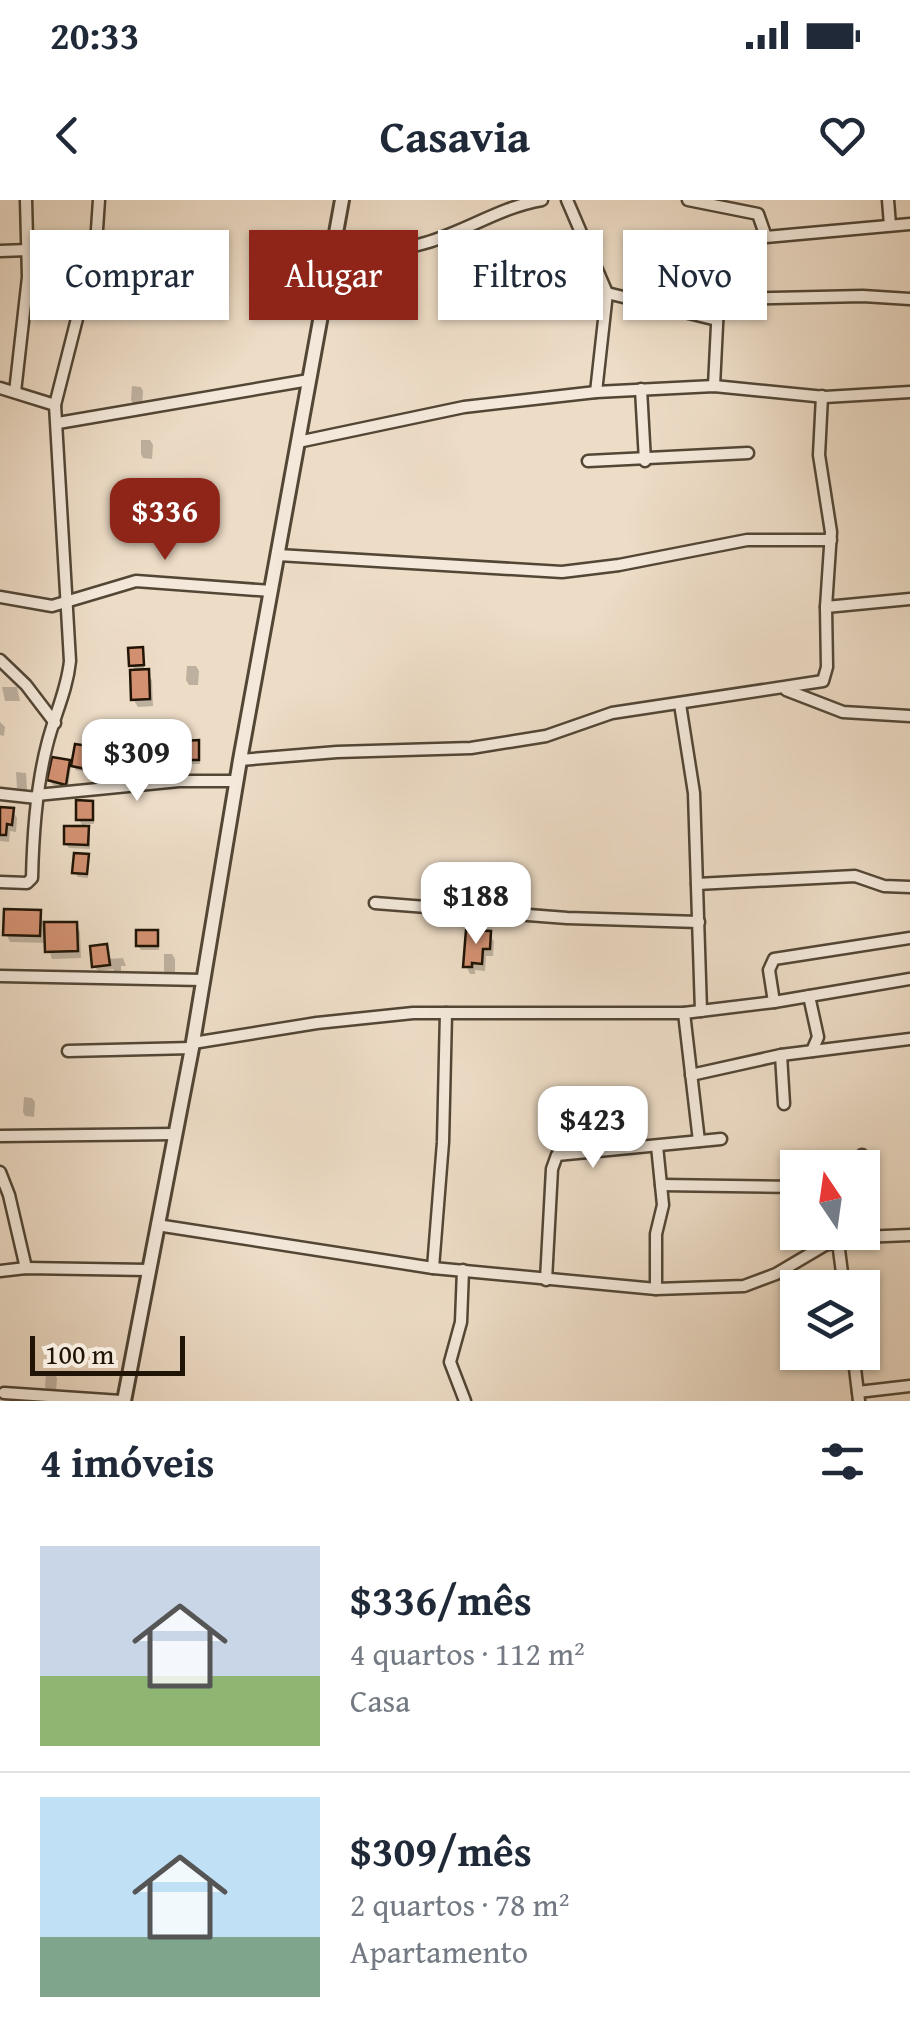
<!DOCTYPE html>
<html lang="pt">
<meta charset="utf-8">
<style>
:root{--surface:#fff;--page:#f2f2f3;--text:#1f2937;--muted:#747a83;--line:#e0e1e3;--accent:#8f2418}
body{margin:0;font-family:"Gentium Book Plus",serif;background:var(--page);color:var(--text);height:100vh;display:flex;flex-direction:column;font-size:38px;white-space:nowrap}
*{box-sizing:border-box;margin:0}
p{font-size:32px;color:var(--muted)}
.icon{flex:none;width:55px;height:55px;fill:none;stroke:currentColor;stroke-width:2;stroke-linecap:round;stroke-linejoin:round}
.map{position:relative;height:1201px;overflow:hidden}
.sheet{display:flex;flex-direction:column;background:var(--surface);flex:1}
.sheet>*{flex:none}
.top-card{position:absolute;left:30px;top:30px;width:850px;height:90px;display:flex;gap:20px}
.needle{width:65px;rotate:347deg}
.fabs{position:absolute;left:780px;top:950px;display:grid;gap:20px}
.fabs a{display:grid;place-items:center;width:100px;height:100px;border-radius:0px;background:var(--surface);box-shadow:0 2px 8px #0004;font-size:50px}
.scale{position:absolute;left:30px;bottom:25px;width:155px;box-sizing:border-box;padding-left:10px;border:5px solid #1f1405;border-top:0;font-size:28px;line-height:35px;white-space:nowrap;color:#1f1405;-webkit-text-stroke:8px #f3e8da;paint-order:stroke}
.price{position:absolute;translate:-50% -85px;padding:0 22px;border-radius:20px;background:#fff;color:#222;font-size:32px;line-height:65px;filter:drop-shadow(0 2px 5px #0008)}
.price::after{content:'';position:absolute;left:50%;top:60px;width:30px;height:22px;margin-left:-15px;background:inherit;clip-path:polygon(0 0,100% 0,50% 100%)}
.price.current{background:var(--accent);color:#fff}
ul{padding:0;list-style:none}
li{display:flex;align-items:center;gap:30px;height:250px;padding:0 40px}
li+li{border-top:2px solid var(--line)}
li span{display:grid;place-items:center;flex:none;width:280px;height:200px;border-radius:0px;color:#555}
li>.icon{margin-inline-start:auto}
span .icon{width:120px;height:120px;fill:#fffc;stroke-width:1}
li b{font-size:42px}
h2{display:flex;justify-content:space-between;align-items:center;height:120px;padding:0 40px;font-size:42px}
.chip{padding:0 35px;border-radius:0px;background:var(--surface);box-shadow:0 2px 8px #0004;font-size:35px;line-height:90px}
.chip.current{background:var(--accent);color:#fff}
.status{display:flex;justify-content:space-between;align-items:center;height:70px;padding:0 50px;background:var(--surface);direction:ltr}
.status svg{height:28px;fill:currentColor}
header{display:flex;justify-content:space-between;align-items:center;height:130px;padding:0 40px;background:var(--surface);font-size:45px;font-weight:600}
.map>svg:first-child{display:block}
.shadow{fill:#0003}
.building{fill:#d39172;stroke:#1f1405;stroke-width:2.5}
.lines{fill:none;stroke-linecap:round;stroke-linejoin:round}
.minor-casing{stroke:#524635;stroke-width:15}
.tertiary-casing{stroke:#524635;stroke-width:18}
.minor{stroke:#f3e8da;stroke-width:10}
.tertiary{stroke:#f3e8da;stroke-width:12}
</style>
<div class="status"><b>20:33</b><svg viewBox="0 0 49 12"><path d="M0 12V9h3v3zM5 12V6h3v6zM10 12V3h3v9zM15 12V0h3v12zM26 1h20v11H26zM47 4h2v5h-2z"/></svg></div>
<header><svg class="icon" aria-label="back" viewBox="0 0 24 24"><path d="M15 5l-7 7 7 7"/></svg>Casavia<svg class="icon" aria-label="heart" viewBox="0 0 24 24"><path d="M12 20l-8-8c-3-5 5-10 8-4 3-6 11-1 8 4z"/></svg></header>
<div class="map">
<svg width="910" height="1201" viewBox="0 0 910 1201">
<rect width="100%" height="100%" fill="#eddcc6"/>
<filter id="stains"><feTurbulence type="fractalNoise" baseFrequency=".002" numOctaves="4"/><feColorMatrix values="0 0 0 0 .2 0 0 0 0 .09 0 0 0 0 .02 0 0 0 .5 -.17"/></filter>
<radialGradient id="worn" r=".72"><stop offset=".6" stop-color="#630" stop-opacity="0"/><stop offset="1" stop-color="#630" stop-opacity=".3"/></radialGradient>
<g class="shadow">
<path d="M269,68H277L280,73L279,87H270L268,82Z"/>
<path d="M293,68L302,69L304,73L303,87H295L292,82Z"/>
<path d="M132,186L141,187L143,191L142,205H134L131,200Z"/>
<path d="M141,240H150L153,245L152,259L143,258L141,254Z"/>
<path d="M141,449L145,472L152,480L153,506L138,507L133,499L136,472L132,465Z"/>
<path d="M187,466H196L199,471L198,485H189L186,480Z"/>
<path d="M2,487H17L20,501H5Z"/>
<path d="M0,522L5,527L4,536L0,535Z"/>
<path d="M197,543L200,564H187L184,559Z"/>
<path d="M94,550L96,554L93,573L76,570L73,566Z"/>
<path d="M161,555L164,570L153,572L150,568Z"/>
<path d="M68,563L71,567L68,588L53,585L50,580Z"/>
<path d="M16,572L26,573L27,590L17,588Z"/>
<path d="M92,603L94,624H85L90,633V649L69,648L66,644L84,629L79,619Z"/>
<path d="M0,609L12,610L17,618L16,632L10,631L9,642L0,641Z"/>
<path d="M87,656L88,678L78,677L75,672Z"/>
<path d="M481,669L482,690L471,689L468,684Z"/>
<path d="M425,675H436L439,690H428Z"/>
<path d="M40,712L44,725L76,724L80,732L81,758L52,759L47,743L10,742L6,734Z"/>
<path d="M157,733L159,750H141L138,746Z"/>
<path d="M490,734L494,742L493,756H486L485,771L475,770V774H470L466,766Z"/>
<path d="M106,747L109,759L123,758L126,766H121V774H116L113,769L98,771L95,767Z"/>
<path d="M164,754H172L175,759V775H166L164,770Z"/>
<path d="M24,897L32,898L35,902L34,917L25,916L23,912Z"/>
<path d="M46,1173L54,1174L57,1178L56,1192H48L45,1187Z"/>
</g>
<g class="building">
<path d="M143,447L144,465L129,466L128,448Z"/>
<path d="M149,469L150,499L131,500L130,470Z"/>
<path d="M199,540V560H182V541Z"/>
<path d="M75,544L95,547L91,570L71,566Z"/>
<path d="M160,547L163,565L148,569L144,552Z"/>
<path d="M52,557L70,560L66,585L47,580Z"/>
<path d="M76,600L93,601V620H76Z"/>
<path d="M0,607L14,608L12,625L7,624L6,635H0Z"/>
<path d="M64,626H89L88,645L64,644Z"/>
<path d="M74,653L89,654L87,674L72,673Z"/>
<path d="M468,665L483,667L481,686L466,685Z"/>
<path d="M4,709L41,710L40,736L3,735Z"/>
<path d="M44,722H77L78,751L45,752Z"/>
<rect x="136" y="730" width="22" height="16"/>
<path d="M466,730L491,731L490,749H483L482,764L472,763V767H463Z"/>
<path d="M107,744L110,765L92,767L90,746Z"/>
</g>
<g class="lines">
<defs>
<g id="minor">
<path d="M567,0L607,93L596,192"/>
<path d="M688,0L758,14L766,37L910,24"/>
<path d="M888,0L890,25"/>
<path d="M0,51L28,50"/>
<path d="M332,56C362,52 395,52 425,43C465,32 500,7 542,0"/>
<path d="M29,60L93,56"/>
<path d="M607,93L717,120"/>
<path d="M82,101L171,106L177,100L179,52"/>
<path d="M714,186L718,105L725,99L863,96L910,99"/>
<path d="M0,188L55,205"/>
<path d="M641,189L645,261"/>
<path d="M15,192L28,77L26,0"/>
<path d="M58,223L309,180"/>
<path d="M298,242L464,207L596,192L714,186L825,197L910,192"/>
<path d="M588,261L748,253"/>
<path d="M278,355L562,372L619,365L747,340H831"/>
<path d="M0,397L52,406L136,381L271,391"/>
<path d="M826,407L910,399"/>
<path d="M0,460L26,485L55,523"/>
<path d="M786,490L843,512L910,516"/>
<path d="M680,504L694,593L701,811"/>
<path d="M240,560L337,552L471,548L546,536L612,513L823,481L827,467L826,407L831,332L819,255L822,196"/>
<path d="M0,594L37,598"/>
<path d="M37,595L179,581H236"/>
<path d="M0,682L27,683L32,678C33,633 36,588 47,545C54,516 67,491 70,461L55,205L96,44L99,0"/>
<path d="M697,684L855,676L884,686L910,687"/>
<path d="M375,703L567,718L699,722"/>
<path d="M0,776L203,780"/>
<path d="M809,796L818,837L812,851"/>
<path d="M774,802L769,770L774,759L910,738"/>
<path d="M684,813L699,941"/>
<path d="M193,843L317,823L413,813H684L774,802L910,779"/>
<path d="M68,851L192,848"/>
<path d="M781,855L784,904"/>
<path d="M691,875L781,855L910,839"/>
<path d="M0,936L175,934"/>
<path d="M862,968V955"/>
<path d="M0,972L9,995L26,1068"/>
<path d="M661,985L798,987"/>
<path d="M157,1025L433,1068L656,1089L744,1086L776,1074L825,1045L861,1037L910,1035"/>
<path d="M838,1042L844,1088"/>
<path d="M433,1068L443,942L446,813"/>
<path d="M463,1070L461,1122L450,1162L465,1201"/>
<path d="M0,1071L26,1068L148,1070"/>
<path d="M546,1080L552,969L557,955L721,939"/>
<path d="M656,1089V1034L663,1005L657,946"/>
<path d="M853,1152L859,1201"/>
<path d="M858,1192L910,1186"/>
<path d="M4,1193L121,1201"/>
</g>
<path id="tertiary" d="M124,1201L192,848L240,560L342,0"/>
</defs>
<use href="#minor" class="minor-casing"/>
<use href="#tertiary" class="tertiary-casing"/>
<use href="#minor" class="minor"/>
<use href="#tertiary" class="tertiary"/>
</g>
<rect width="100%" height="100%" filter="url(#stains)"/>
<rect width="100%" height="100%" fill="url(#worn)"/>
</svg>
<div class="fabs">
<a><svg class="needle" viewBox="-14 -14 28 28"><path d="M0-13l5 13h-10z" fill="#e53935"/><path d="M0 13l5-13h-10z" fill="#747a83"/></svg></a>
<a><svg class="icon" aria-label="layers" viewBox="0 0 24 24"><path d="M12 4l9 5-9 5-9-5zM3 14l9 5 9-5"/></svg></a>
</div>
<div class="scale">100 m</div>
<b class="price current" style="left:165px;top:363px">$336</b>
<b class="price" style="left:137px;top:604px">$309</b>
<b class="price" style="left:476px;top:747px">$188</b>
<b class="price" style="left:593px;top:971px">$423</b>
<div class="top-card">
<a class="chip">Comprar</a>
<a class="chip current">Alugar</a>
<a class="chip">Filtros</a>
<a class="chip">Novo</a>
</div>
</div>
<section class="sheet">
<h2>4 imóveis<svg class="icon" aria-label="filters" viewBox="0 0 24 24"><path d="M4 7h16M4 17h16"/><circle cx="9" cy="7" r="2"/><circle cx="15" cy="17" r="2"/></svg></h2>
<ul>
<li><span style="background:linear-gradient(#c9d6e8 65%,#8fb573 0)"><svg class="icon" aria-label="home" viewBox="0 0 24 24"><path d="M3 11l9-7 9 7M6 9v11h12V9"/></svg></span><div><b>$336/mês</b><p>4 quartos · 112 m²</p><p>Casa</p></div></li>
<li><span style="background:linear-gradient(#bfe0f5 70%,#7fa58c 0)"><svg class="icon" aria-label="home" viewBox="0 0 24 24"><path d="M3 11l9-7 9 7M6 9v11h12V9"/></svg></span><div><b>$309/mês</b><p>2 quartos · 78 m²</p><p>Apartamento</p></div></li>
</ul>
</section>
